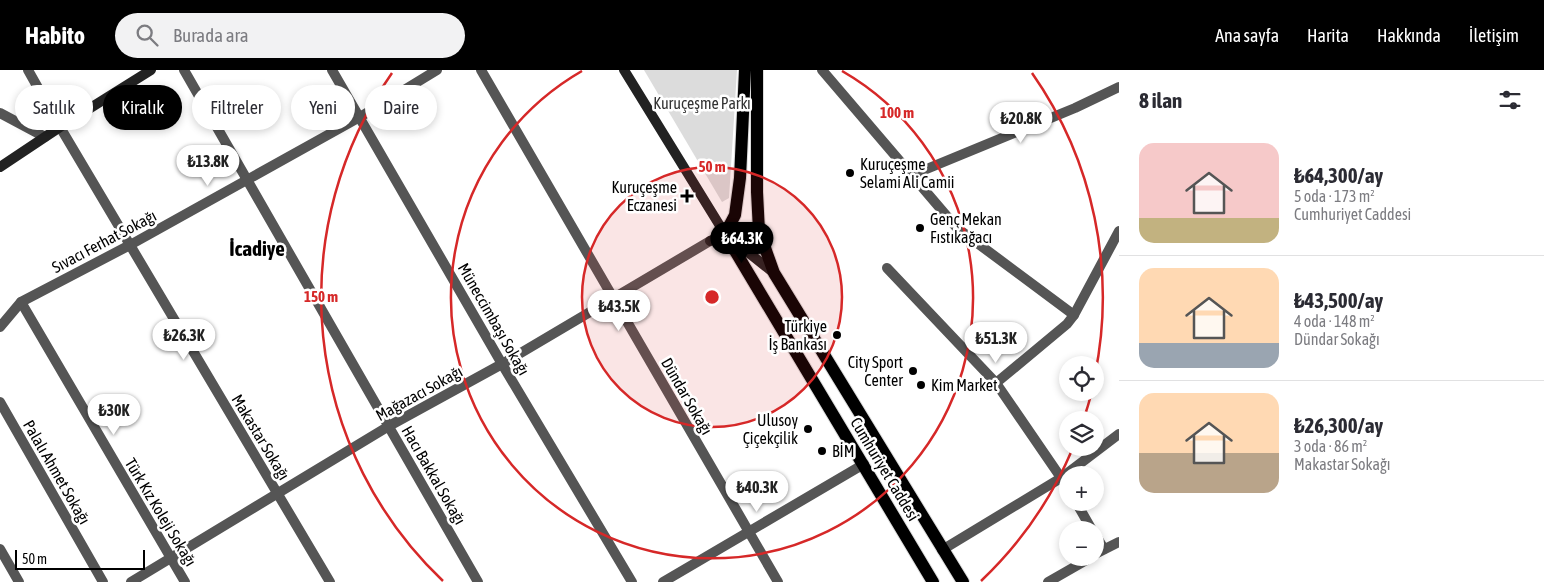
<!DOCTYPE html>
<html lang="tr">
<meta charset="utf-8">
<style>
:root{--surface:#fff;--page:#f2f2f3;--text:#2b2b33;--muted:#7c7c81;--line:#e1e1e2;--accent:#000}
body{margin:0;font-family:"Asap Condensed",sans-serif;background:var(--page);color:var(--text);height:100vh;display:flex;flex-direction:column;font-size:19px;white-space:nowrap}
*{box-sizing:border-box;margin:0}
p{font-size:16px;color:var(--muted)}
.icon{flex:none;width:28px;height:28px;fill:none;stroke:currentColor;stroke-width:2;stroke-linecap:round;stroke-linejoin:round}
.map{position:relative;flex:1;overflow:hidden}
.panel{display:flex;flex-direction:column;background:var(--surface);width:425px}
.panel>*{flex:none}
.banner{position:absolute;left:15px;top:15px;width:475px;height:45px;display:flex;gap:10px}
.fabs{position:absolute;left:1059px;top:286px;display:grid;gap:10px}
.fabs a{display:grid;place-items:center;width:45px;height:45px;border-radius:50%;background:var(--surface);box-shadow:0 2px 8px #0003;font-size:25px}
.scale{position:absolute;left:15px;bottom:12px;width:130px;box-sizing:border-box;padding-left:5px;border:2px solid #000;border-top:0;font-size:14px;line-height:18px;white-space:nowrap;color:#000;-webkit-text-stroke:4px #fff;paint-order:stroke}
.price{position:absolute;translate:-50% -42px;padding:0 11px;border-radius:18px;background:#fff;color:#222;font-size:16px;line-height:32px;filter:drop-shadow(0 1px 2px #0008)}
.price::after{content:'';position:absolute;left:50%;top:30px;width:15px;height:11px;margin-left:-8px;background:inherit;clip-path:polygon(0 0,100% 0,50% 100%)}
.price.on{background:var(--accent);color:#fff}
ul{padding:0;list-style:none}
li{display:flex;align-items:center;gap:15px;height:125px;padding:0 20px}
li+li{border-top:1px solid var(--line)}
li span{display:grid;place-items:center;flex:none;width:140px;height:100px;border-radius:15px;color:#555}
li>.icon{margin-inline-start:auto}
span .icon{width:60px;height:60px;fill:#fffc;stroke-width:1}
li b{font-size:21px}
h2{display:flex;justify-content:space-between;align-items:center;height:60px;padding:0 20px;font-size:21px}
.chip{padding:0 18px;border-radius:22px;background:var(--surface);box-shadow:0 2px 8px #0003;font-size:18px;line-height:45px}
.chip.on{background:var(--accent);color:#fff}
header{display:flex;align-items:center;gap:30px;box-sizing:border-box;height:70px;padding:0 25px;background:var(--accent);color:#fff}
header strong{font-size:24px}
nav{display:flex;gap:28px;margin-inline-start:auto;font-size:18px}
.search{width:350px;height:45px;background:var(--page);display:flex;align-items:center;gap:12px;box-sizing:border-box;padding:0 18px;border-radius:28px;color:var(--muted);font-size:19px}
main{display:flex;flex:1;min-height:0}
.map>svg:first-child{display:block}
.green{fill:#dcdcdc}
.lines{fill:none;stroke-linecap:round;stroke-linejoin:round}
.primary-casing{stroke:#dbdbdb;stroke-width:14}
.street{stroke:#555;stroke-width:10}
.secondary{stroke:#222;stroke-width:10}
.primary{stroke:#000;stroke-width:12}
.ring{fill:none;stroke:#d62828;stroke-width:2.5}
.poi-dot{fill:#000;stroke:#fff;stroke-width:2}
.labels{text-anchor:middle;stroke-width:5;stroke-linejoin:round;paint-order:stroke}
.park-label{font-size:16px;fill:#333;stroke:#fff}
.poi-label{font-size:16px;fill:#000;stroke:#fff;text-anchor:start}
.street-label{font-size:16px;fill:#000;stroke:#fff}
.district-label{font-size:21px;font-weight:bold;fill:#000;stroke:#fff}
.centre{fill:#d62828;stroke:#fff;stroke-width:2.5}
.ring-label{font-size:15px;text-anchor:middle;font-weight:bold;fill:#d62828;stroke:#fff;stroke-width:5;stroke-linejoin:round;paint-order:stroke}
</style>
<header>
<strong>Habito</strong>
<div class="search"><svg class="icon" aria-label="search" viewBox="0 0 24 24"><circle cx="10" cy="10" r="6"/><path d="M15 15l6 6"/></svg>Burada ara</div>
<nav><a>Ana sayfa</a><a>Harita</a><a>Hakkında</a><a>İletişim</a></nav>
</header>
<main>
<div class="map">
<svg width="1119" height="512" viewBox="0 0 1119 512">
<rect width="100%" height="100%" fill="#fff"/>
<path class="green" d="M644,0H737L729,128L722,132Z"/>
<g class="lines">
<defs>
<g id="primary">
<path d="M745,0L740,108L735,145L725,164L933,512"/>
<path d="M757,0V122L759,161L774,203L963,512"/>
</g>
</defs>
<use href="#primary" class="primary-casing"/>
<g class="street">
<path d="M28,0L60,57L330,512"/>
<path d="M184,0L478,512"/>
<path d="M332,0L502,294L632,512"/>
<path d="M481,0L778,512"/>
<path d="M822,0L957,158L1074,245"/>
<path d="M0,43L45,67"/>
<path d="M912,105L1075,38L1119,17"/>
<path d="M887,198L996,313L1068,418"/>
<path d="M21,232L185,512"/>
<path d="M0,257L21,232L130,175L360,47L437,0"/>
<path d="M996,313L1067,254L1074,245L1119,161"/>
<path d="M0,332L103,512"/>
<path d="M1076,432L1092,460"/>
<path d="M1095,464L1104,479"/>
<path d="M0,479L19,512"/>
<path d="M942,480L1061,408L1119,364"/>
<path d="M1095,484L1119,472"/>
<path d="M131,512L389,356L502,294L710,171"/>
<path d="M663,512L864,394"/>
<path d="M1048,512L1090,488"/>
</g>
<g class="secondary">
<path d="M624,0L725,164L774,203"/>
<path d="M0,97L60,57L151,0"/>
<path d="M710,171L725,164"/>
</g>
<use href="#primary" class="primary"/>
</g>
<circle cx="712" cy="227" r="130" fill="#d62828" fill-opacity=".12"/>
<g class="ring">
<circle cx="712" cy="227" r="130"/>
<path d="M842 1A261 261 0 1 1 582 1"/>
<path d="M1091 325A391 391 0 0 1 1084 348M1072 380A391 391 0 0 1 981 511M443 511A391 391 0 0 1 392 3M1032 3A391 391 0 0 1 1095 305"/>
</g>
<g class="poi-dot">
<circle cx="850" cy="103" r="5"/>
<path d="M684.5 118.5h5v5h5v5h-5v5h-5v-5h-5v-5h5z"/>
<circle cx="920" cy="158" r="5"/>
<circle cx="837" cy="265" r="5"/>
<circle cx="913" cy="301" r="5"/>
<circle cx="921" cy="315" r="5"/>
<circle cx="808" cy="359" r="5"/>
<circle cx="822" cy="381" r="5"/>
</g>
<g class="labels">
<g class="park-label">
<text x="702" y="39">Kuruçeşme Parkı</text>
</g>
<g class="poi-label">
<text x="860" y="100">Kuruçeşme<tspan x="860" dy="18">Selami Ali Camii</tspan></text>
<text x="677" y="123" text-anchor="end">Kuruçeşme<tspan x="677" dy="18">Eczanesi</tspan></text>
<text x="930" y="155">Genç Mekan<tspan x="930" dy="18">Fıstıkağacı</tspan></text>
<text x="827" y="262" text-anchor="end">Türkiye<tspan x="827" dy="18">İş Bankası</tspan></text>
<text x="903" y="298" text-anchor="end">City Sport<tspan x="903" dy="18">Center</tspan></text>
<text x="931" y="321">Kim Market</text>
<text x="798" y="356" text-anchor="end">Ulusoy<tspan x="798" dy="18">Çiçekçilik</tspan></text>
<text x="832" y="387">BİM</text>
</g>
<g class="street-label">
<text transform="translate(104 171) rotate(-28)" y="6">Sıvacı Ferhat Sokağı</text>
<text transform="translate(494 249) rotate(60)" y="6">Müneccimbaşı Sokağı</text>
<text transform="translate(419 323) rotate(-29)" y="6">Mağazacı Sokağı</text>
<text transform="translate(687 326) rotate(60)" y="6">Dündar Sokağı</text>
<text transform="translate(261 367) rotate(59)" y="6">Makastar Sokağı</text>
<text transform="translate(885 399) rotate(59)" y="6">Cumhuriyet Caddesi</text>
<text transform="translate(57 402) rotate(60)" y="6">Palalı Ahmet Sokağı</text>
<text transform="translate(434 405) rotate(60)" y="6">Hacı Bakkal Sokağı</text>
<text transform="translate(161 442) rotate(59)" y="6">Türk Kız Koleji Sokağı</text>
</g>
<g class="district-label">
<text x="257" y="186">İcadiye</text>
</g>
</g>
<circle cx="712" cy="227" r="8" class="centre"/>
<g class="ring-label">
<text x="897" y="48">100 m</text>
<text x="712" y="102">50 m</text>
<text x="321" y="232">150 m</text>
</g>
</svg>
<div class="fabs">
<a><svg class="icon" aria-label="locate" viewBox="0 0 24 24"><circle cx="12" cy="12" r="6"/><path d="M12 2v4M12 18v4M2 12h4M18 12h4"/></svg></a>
<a><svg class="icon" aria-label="layers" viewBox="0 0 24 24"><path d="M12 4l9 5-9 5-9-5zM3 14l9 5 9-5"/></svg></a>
<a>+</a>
<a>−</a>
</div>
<div class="scale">50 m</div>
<b class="price" style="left:1021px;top:74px">₺20.8K</b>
<b class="price" style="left:208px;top:117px">₺13.8K</b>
<b class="price on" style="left:742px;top:194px">₺64.3K</b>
<b class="price" style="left:619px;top:262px">₺43.5K</b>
<b class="price" style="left:184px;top:291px">₺26.3K</b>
<b class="price" style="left:996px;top:294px">₺51.3K</b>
<b class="price" style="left:114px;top:366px">₺30K</b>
<b class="price" style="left:757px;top:443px">₺40.3K</b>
<div class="banner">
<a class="chip">Satılık</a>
<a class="chip on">Kiralık</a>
<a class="chip">Filtreler</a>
<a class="chip">Yeni</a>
<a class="chip">Daire</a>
</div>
</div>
<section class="panel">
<h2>8 ilan<svg class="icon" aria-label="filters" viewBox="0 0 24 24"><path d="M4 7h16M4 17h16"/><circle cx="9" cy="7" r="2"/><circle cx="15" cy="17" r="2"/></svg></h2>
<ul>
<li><span style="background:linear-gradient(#f6c9c9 75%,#c2b280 0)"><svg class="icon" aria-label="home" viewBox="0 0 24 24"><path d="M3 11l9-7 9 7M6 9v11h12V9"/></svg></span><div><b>₺64,300/ay</b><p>5 oda · 173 m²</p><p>Cumhuriyet Caddesi</p></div></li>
<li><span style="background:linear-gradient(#ffd9b3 75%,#9aa5b1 0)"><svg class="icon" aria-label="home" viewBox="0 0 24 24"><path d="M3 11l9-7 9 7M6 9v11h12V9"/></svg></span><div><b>₺43,500/ay</b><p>4 oda · 148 m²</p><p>Dündar Sokağı</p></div></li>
<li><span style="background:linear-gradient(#ffd9b3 60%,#b9a48a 0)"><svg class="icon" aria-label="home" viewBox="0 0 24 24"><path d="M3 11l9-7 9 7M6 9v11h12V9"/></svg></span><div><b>₺26,300/ay</b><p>3 oda · 86 m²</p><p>Makastar Sokağı</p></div></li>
</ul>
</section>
</main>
